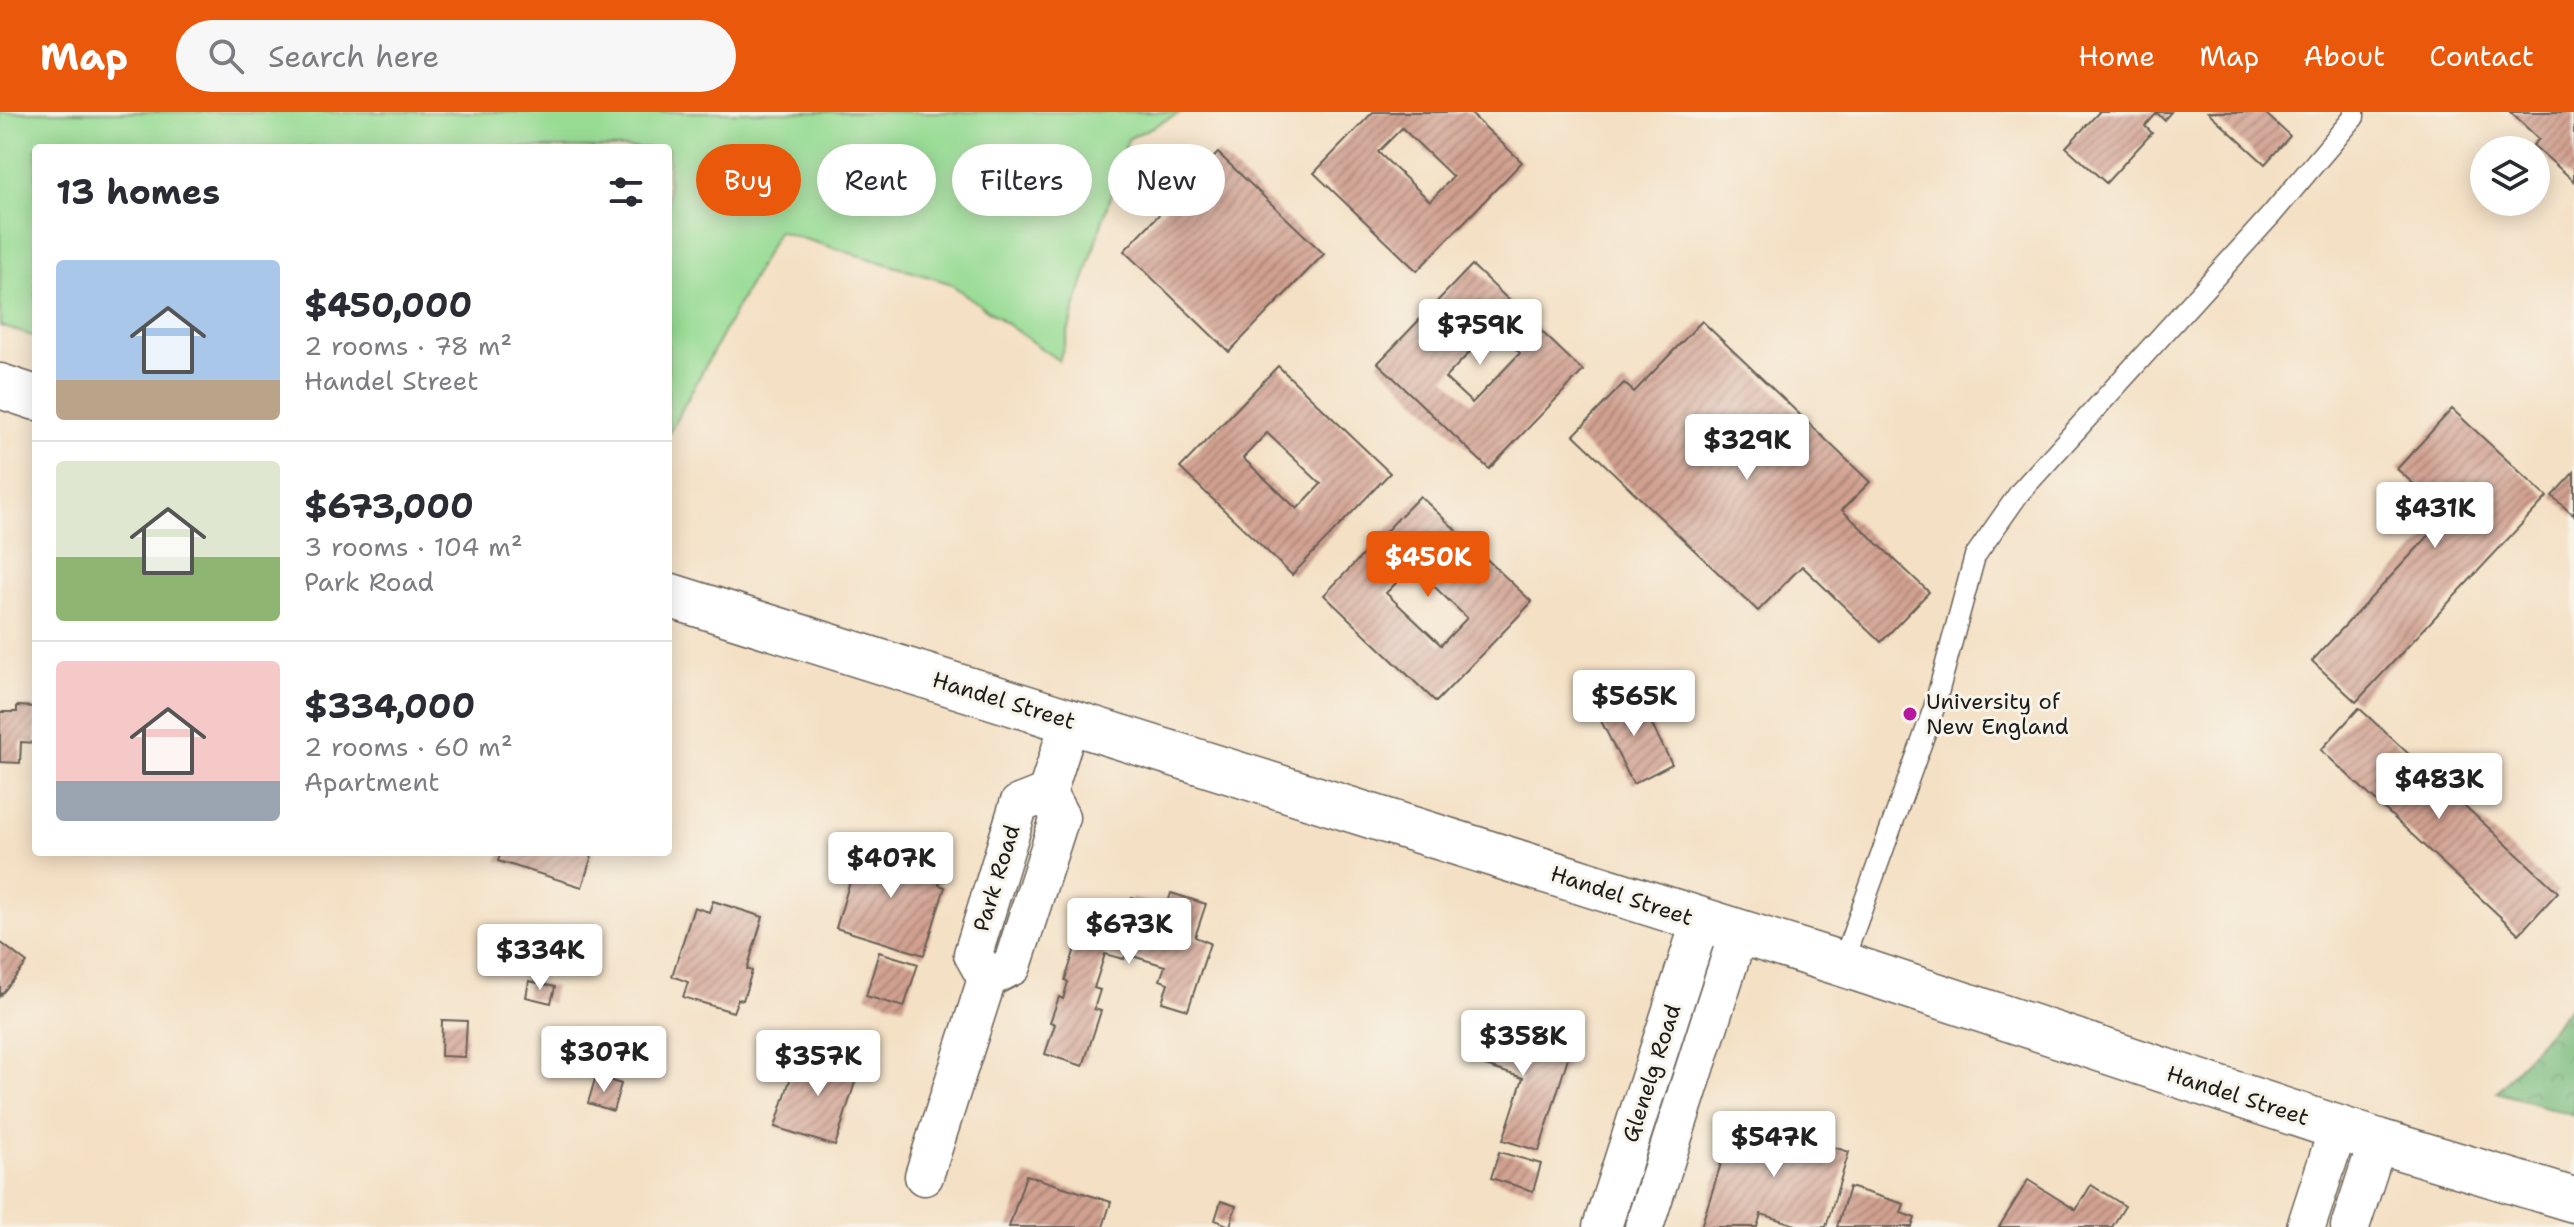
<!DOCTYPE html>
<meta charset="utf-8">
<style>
:root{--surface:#fff;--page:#f7f7f7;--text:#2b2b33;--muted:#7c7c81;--line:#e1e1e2;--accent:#ea580c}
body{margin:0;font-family:"Shantell Sans",sans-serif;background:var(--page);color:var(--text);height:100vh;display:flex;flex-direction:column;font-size:30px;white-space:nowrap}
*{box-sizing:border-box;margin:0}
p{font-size:26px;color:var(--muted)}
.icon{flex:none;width:44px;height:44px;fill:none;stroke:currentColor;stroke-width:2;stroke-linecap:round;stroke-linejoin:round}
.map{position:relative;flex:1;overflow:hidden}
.details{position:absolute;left:32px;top:32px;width:640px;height:712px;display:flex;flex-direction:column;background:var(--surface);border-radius:8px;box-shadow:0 4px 20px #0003}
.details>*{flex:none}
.top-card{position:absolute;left:696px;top:32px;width:760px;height:72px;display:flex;gap:16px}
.tools{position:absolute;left:2470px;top:24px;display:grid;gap:16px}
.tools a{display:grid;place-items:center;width:80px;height:80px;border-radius:50%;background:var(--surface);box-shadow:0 4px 20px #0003;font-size:40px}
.price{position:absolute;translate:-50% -68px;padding:0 18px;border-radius:8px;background:#fff;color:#222;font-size:26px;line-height:52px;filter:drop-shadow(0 2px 4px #0008)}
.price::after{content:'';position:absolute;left:50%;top:48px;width:24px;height:18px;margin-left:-12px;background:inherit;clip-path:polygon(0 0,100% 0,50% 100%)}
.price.selected{background:var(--accent);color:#fff}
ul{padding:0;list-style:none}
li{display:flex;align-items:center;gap:24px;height:200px;padding:0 24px}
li+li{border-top:2px solid var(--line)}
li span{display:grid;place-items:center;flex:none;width:224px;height:160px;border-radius:8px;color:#555}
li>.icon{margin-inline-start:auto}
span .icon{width:96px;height:96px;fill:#fffc;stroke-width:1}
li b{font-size:34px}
h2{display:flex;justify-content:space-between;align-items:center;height:96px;padding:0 24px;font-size:34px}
.tag{padding:0 28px;border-radius:36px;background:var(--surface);box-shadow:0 4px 20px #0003;font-size:28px;line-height:72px}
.tag.selected{background:var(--accent);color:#fff}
header{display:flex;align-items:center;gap:48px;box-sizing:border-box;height:112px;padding:0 40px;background:var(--accent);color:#fff}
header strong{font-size:38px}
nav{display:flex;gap:44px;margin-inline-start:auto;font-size:28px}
.search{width:560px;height:72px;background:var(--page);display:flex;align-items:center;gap:20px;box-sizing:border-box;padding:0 28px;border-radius:44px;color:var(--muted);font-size:30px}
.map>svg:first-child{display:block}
.forest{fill:url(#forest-crowns);stroke:#4b6c4d;stroke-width:2}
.park{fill:#98dc94;stroke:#5a7c58;stroke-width:2}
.building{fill:url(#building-hatch);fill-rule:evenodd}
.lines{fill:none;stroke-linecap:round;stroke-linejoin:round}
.service-casing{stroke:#686157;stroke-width:23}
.minor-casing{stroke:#686157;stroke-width:41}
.tertiary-casing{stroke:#686157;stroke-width:47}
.service{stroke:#fff;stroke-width:20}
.minor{stroke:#fff;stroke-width:38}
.tertiary{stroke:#fff;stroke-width:44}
.poi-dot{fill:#b5179e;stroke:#f7f3e8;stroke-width:3}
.labels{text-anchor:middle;stroke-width:6;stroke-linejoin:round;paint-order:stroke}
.street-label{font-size:22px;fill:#1c1c1c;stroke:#f7f3e8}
.poi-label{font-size:22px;fill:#1c1c1c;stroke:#f7f3e8;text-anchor:start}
</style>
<header>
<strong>Map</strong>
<div class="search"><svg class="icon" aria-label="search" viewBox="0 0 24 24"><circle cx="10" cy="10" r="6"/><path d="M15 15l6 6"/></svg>Search here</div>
<nav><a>Home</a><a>Map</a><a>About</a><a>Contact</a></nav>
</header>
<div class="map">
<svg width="2574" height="1115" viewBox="0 0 2574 1115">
<defs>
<pattern id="forest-crowns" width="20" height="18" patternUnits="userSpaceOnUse" patternTransform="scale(2)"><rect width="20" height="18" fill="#7abc7e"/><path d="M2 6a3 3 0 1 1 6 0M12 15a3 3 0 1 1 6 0" fill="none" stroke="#639866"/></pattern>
<pattern id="building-hatch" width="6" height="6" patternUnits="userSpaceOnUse" patternTransform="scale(2)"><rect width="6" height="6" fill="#d1a090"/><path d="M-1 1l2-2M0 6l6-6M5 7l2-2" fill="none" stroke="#a98275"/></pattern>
</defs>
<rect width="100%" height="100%" fill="#f7f3e8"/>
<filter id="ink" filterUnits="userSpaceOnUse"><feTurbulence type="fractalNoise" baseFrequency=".0125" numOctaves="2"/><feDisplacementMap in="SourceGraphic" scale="16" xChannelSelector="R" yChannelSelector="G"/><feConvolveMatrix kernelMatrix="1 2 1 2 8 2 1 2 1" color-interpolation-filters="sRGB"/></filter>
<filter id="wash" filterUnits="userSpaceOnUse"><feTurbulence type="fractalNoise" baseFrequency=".006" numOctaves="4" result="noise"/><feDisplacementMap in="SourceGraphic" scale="32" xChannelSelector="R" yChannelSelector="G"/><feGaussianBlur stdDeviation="1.8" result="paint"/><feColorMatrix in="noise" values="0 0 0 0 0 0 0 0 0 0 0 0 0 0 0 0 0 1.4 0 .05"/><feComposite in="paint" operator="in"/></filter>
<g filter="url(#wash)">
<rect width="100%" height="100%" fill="#f4e0c4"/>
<path class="forest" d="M2574,890V1004L2497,980Z"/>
<path class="park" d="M0,0H1182L1128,27L1059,249L949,171L778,119L668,323V36H36V225L0,214Z"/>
<g id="blocks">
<g class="building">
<path d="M1373,0H1469L1522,50L1417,159L1314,61ZM1402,16L1453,65L1430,89L1378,40Z"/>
<path d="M2099,0H2171L2164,8L2157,1L2145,14L2152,21L2106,71L2066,35Z"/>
<path d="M2208,0H2264L2290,24L2265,52Z"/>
<path d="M2510,0H2574V69L2533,33L2539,27Z"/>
<path d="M1218,41L1324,142L1229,240L1124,139Z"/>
<path d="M1472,153L1583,259L1489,357L1378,251ZM1494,215L1520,241L1472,291L1445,266Z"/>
<path d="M1702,209L1870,370L1842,398L1929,480L1881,530L1802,454L1758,499L1574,323L1624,271L1634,280Z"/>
<path d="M1278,254L1390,361L1292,463L1180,356ZM1267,321L1321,372L1297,397L1243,346Z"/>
<path d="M2452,297L2547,385L2356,590L2312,549L2448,403L2397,357Z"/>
<path d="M2574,360V404L2552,384Z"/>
<path d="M1420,384L1532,490L1436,590L1324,483ZM1413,454L1467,506L1441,533L1386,481Z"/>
<path d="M1635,580L1672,652L1633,672L1596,599Z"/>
<path d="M17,594L36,595V631L21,630L20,651L0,650V600H17Z"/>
<path d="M2359,596L2558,780L2519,822L2321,638Z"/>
<path d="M855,732L943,759L939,773L945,775L924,843L836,816L851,766L845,764Z"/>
<path d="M501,740H593L582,775L498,749Z"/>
<path d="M1171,781L1206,792L1195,825L1210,831L1188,898L1162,890L1168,871L1160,868L1165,854L1126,842L1124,847L1105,842L1094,876L1100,878L1094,897L1101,899L1083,954L1045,942L1055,912L1050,910L1059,885L1063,887L1068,870L1065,868L1079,824L1091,828L1101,796L1126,803L1132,786L1166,797Z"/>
<path d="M713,789L763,805L747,857L752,859L743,888L738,887L733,900L683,885L688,870L672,864L694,795L709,800Z"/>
<path d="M0,830L27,851L0,884Z"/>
<path d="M879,840L918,852L904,895L866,884Z"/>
<path d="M529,869L555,875L551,891L526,885Z"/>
<path d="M442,908L467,909L465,945L441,944Z"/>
<path d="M1478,910L1570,939L1539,1039L1503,1028L1523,966L1467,948Z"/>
<path d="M825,937L850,944L845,961L857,964L835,1034L775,1015L797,946L821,953Z"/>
<path d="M596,964L621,972L613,999L588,991Z"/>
<path d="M1736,1004L1849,1040L1826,1115H1802L1761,1102L1757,1115H1701Z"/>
<path d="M1499,1040L1541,1052L1533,1079L1491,1066Z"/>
<path d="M1026,1063L1111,1090L1103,1115H1009Z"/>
<path d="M2028,1068L2076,1098L2091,1073L2125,1094L2112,1115H1999Z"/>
<path d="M1849,1075L1904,1092L1901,1101L1915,1106L1912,1115H1837Z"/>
<path d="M1221,1089L1236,1094L1230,1114L1215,1108Z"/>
</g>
</g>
</g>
<g filter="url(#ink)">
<use href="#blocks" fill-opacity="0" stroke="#686157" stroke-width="2"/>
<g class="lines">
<defs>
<path id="service" d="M1842,852L1934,596L1975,444L2020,380L2272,102L2354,5V0"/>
<g id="minor">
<path d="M987,867L973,842L1019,692L1047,681"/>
<path d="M924,1064L987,867L1012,854L1060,705L1047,681L1070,609"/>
<path d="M1602,1115L1701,808"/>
<path d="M1644,1115L1739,819"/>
<path d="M2306,1115L2338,1017"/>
<path d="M2350,1115L2378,1029"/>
</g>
<g id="tertiary">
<path d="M0,274L36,286"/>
<path d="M668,483L1842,852L2378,1029L2574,1088"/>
</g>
</defs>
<use href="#service" class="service-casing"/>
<use href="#minor" class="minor-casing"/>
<use href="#tertiary" class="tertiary-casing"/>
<use href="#service" class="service"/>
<use href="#minor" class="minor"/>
<use href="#tertiary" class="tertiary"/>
</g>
</g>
<circle class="poi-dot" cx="1910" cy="602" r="8"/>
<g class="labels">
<g class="street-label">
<text transform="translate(1004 588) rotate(17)" y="8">Handel Street</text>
<text transform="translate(996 766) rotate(-73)" y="8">Park Road</text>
<text transform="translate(1622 783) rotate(18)" y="8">Handel Street</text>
<text transform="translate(1651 961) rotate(-72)" y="8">Glenelg Road</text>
<text transform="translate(2238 983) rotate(18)" y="8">Handel Street</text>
</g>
<g class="poi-label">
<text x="1926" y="597">University of<tspan x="1926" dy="25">New England</tspan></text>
</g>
</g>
</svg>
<div class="tools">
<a><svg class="icon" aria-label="layers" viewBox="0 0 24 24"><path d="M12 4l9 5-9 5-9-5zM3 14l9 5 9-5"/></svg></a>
</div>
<b class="price" style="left:1480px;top:255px">$759K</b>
<b class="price" style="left:1747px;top:370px">$329K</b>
<b class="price" style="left:2435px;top:438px">$431K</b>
<b class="price selected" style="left:1428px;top:487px">$450K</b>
<b class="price" style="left:1634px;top:626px">$565K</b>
<b class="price" style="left:2439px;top:709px">$483K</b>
<b class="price" style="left:891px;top:788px">$407K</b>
<b class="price" style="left:1129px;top:854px">$673K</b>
<b class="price" style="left:540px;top:880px">$334K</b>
<b class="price" style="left:1523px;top:966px">$358K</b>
<b class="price" style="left:604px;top:982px">$307K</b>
<b class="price" style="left:818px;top:986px">$357K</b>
<b class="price" style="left:1774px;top:1067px">$547K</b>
<div class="top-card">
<a class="tag selected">Buy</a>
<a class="tag">Rent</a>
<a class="tag">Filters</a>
<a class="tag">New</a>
</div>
<section class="details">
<h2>13 homes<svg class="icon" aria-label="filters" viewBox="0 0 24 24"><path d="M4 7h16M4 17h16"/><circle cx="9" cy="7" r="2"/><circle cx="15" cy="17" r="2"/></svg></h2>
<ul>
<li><span style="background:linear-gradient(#a9c7e8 75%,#b9a48a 0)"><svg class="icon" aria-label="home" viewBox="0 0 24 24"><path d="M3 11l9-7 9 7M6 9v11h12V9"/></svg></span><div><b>$450,000</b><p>2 rooms · 78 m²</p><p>Handel Street</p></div></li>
<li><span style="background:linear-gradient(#dfe7d0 60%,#8fb573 0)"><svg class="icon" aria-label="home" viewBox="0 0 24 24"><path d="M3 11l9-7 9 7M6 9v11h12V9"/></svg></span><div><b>$673,000</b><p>3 rooms · 104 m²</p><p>Park Road</p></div></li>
<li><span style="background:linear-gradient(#f6c9c9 75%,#9aa5b1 0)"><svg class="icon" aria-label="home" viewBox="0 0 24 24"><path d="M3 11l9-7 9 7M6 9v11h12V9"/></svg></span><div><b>$334,000</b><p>2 rooms · 60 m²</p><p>Apartment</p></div></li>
</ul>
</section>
</div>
